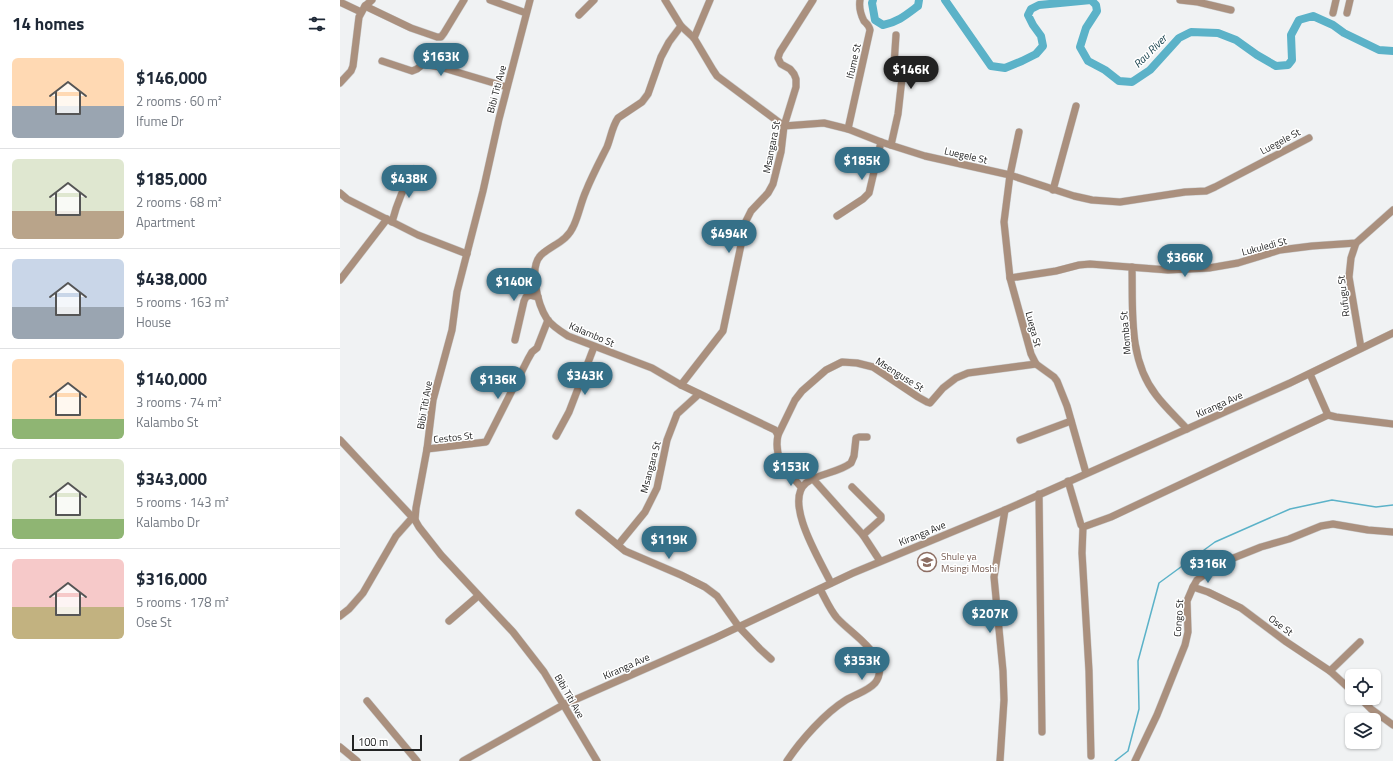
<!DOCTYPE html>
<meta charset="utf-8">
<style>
:root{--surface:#fff;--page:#f2f2f3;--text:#1f2937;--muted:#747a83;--line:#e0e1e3;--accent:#357088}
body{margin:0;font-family:"Titillium Web",sans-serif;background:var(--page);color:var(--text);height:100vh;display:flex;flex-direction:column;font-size:15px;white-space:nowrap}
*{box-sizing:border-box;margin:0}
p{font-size:13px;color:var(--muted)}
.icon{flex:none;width:22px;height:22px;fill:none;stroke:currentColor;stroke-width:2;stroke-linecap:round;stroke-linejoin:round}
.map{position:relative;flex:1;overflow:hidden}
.side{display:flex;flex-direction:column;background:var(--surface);width:340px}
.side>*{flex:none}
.tools{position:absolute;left:1005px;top:669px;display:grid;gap:8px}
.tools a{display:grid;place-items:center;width:36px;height:36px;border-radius:6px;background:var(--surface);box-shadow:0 1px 3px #0004;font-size:20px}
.scale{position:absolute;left:12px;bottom:10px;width:70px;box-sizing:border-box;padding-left:4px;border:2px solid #222323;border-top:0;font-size:11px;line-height:14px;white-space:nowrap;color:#222323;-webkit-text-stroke:3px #fff;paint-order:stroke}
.price{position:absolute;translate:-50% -34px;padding:0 9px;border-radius:14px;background:var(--accent);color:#fff;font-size:13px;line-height:26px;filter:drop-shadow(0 1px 2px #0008)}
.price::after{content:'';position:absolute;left:50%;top:24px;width:12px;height:9px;margin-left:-6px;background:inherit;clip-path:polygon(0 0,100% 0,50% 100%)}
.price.selected{background:#222;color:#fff}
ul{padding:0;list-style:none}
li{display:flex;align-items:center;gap:12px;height:100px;padding:0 12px}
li+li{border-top:1px solid var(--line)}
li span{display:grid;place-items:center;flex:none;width:112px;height:80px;border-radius:6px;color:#555}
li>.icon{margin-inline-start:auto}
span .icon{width:48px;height:48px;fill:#fffc;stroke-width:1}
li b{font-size:17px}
h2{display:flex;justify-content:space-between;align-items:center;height:48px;padding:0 12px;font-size:17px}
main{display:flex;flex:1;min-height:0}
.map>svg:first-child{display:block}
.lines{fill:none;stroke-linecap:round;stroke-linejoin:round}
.stream{stroke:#5bb2c8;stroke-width:1.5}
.river{stroke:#5bb2c8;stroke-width:8}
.minor-casing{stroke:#cbcdce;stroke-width:8}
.minor{stroke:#aa907e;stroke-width:7}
.labels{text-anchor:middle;stroke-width:3;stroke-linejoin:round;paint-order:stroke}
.street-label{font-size:10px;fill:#222323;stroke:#fff}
.education-label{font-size:10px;fill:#785e54;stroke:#fff;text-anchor:start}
.water-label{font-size:11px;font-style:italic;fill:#1d4550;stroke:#fff}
</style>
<main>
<section class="side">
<h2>14 homes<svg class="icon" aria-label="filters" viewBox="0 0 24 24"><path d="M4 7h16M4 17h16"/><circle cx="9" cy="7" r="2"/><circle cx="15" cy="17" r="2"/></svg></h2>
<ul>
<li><span style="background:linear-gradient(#ffd9b3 60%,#9aa5b1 0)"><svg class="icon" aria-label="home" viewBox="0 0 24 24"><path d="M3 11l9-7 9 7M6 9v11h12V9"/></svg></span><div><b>$146,000</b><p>2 rooms · 60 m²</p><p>Ifume Dr</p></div></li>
<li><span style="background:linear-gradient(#dfe7d0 65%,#b9a48a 0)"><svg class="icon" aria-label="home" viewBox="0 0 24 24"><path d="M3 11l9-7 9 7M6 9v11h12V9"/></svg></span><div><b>$185,000</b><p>2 rooms · 68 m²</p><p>Apartment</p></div></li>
<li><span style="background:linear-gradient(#c9d6e8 60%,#9aa5b1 0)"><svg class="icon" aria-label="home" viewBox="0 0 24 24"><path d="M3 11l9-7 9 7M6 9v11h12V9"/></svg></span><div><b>$438,000</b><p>5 rooms · 163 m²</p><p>House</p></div></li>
<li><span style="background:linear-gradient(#ffd9b3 75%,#8fb573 0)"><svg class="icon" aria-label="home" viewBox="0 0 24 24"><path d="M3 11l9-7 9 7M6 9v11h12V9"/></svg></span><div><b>$140,000</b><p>3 rooms · 74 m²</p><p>Kalambo St</p></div></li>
<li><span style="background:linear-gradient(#dfe7d0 75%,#8fb573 0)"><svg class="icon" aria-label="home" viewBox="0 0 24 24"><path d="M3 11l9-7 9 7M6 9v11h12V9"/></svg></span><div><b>$343,000</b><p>5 rooms · 143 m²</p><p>Kalambo Dr</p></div></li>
<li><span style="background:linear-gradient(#f6c9c9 60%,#c2b280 0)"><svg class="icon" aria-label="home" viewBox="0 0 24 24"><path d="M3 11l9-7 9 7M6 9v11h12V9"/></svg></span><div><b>$316,000</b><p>5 rooms · 178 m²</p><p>Ose St</p></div></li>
</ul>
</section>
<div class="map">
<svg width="1053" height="761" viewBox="0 0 1053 761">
<rect width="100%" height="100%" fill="#f0f2f3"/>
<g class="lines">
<path class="stream" d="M775,761L788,751L799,709L798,661L819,583L875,542L950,509L992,500L1036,507L1053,505"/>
<g class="river">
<path d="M533,0L532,3L535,20L543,25C558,22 566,15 578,6L579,0"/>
<path d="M605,0L651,66L665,68L682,61L696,54L703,46L701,36L693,25L688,15L691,9L699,5L751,0L756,5L757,11L746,28L740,47L748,61L765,70L779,81L792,82L810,70L839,38L851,32L878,33L896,40L917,55L936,66L948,65L952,60L951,35L959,20L973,16L993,25L1004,33L1039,50L1053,51"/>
</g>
<defs>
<g id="minor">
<path d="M150,0L186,13"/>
<path d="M190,0L159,119L143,191L117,292L112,330L93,400L87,449L76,508L75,520L79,527L101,555L173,632L204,672L257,761"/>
<path d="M325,0L341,26L354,38L373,70L377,76L444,126L484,123L508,129L541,142L585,156L670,175L734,196L752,200L780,202L845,192L866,191L875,187L969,138"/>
<path d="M840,0L858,2L891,10"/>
<path d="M0,2L21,12"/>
<path d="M25,6L71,28L97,37H101L104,33L124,0"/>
<path d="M993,13L996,0"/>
<path d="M1007,13L1010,0"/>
<path d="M239,15L254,0"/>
<path d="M341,26L329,42L321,57L308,94L302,102L278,118C272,127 271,137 267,147C260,161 252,176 246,191C241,202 239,214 234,225C227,242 213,244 201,255C188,268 198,305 207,319C212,326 220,331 228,336L312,368L341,385L435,430L438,435C433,459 447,470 461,487"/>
<path d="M354,38L370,0"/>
<path d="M42,61L72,71L77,69L83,64L100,67L167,87"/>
<path d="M0,83L11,71L13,66L19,17L25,6L32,0"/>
<path d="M508,129L530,30C529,25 527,24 524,21C521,15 519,6 520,0"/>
<path d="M679,132L670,175L664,222L670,278L691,354L696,364L714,377L717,381L727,406L746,473"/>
<path d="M551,145L558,114L562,78L554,65L556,35"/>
<path d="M713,190L736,106"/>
<path d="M0,193L7,199L78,235L127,254"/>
<path d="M497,216L523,199L529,193L541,142"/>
<path d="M52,222C57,203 64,186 74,169"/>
<path d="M1016,243L1011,258L1009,277L1021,348"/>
<path d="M792,267C793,311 788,359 816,395C825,407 837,418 847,429"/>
<path d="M670,278L716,271L739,265L750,264L828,270L869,268L898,263L940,250L972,246L1016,243L1053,210"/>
<path d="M0,280L47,219"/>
<path d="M175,340L184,301L186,297L190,295L198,297"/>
<path d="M970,374L988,415L996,417L1053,424"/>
<path d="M341,385L383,331L406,221L411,211L428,193L433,184L441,152L444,126L456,87V79L454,74L450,69L441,64L438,58L440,52L473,0"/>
<path d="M438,435L455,400L462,391L486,370L502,362L517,363L533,367L578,397L587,402L590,403L603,388L616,378L628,373L696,364"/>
<path d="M216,436L229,412L254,347"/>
<path d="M0,440L75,520"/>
<path d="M680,440L731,421"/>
<path d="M87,449L146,442L188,359L192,352L197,348L208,320"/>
<path d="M473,479L523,535L540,561"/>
<path d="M728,481L741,525L743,527L746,526L771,517L988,415"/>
<path d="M512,487L541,516V519L523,535"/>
<path d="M699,494L702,732"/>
<path d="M239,513L285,551L341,575L365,587L377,596L399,627L420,649L431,659"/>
<path d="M743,527L742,553L749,671L751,756"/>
<path d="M278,545L305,512L317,488L327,440L337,414L359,394"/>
<path d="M491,583C481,562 443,502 466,483C479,473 498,473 511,463L514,456L516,438L519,437H527"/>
<path d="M853,587L868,592L901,608L945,641L990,671L1012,691"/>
<path d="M0,616L9,609L23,593L56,536L72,518"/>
<path d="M109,621L138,596"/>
<path d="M990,671L1020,642"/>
<path d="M1020,698L1031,709L1053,725"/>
<path d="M27,701L77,761"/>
<path d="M0,747L17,761"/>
<path d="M123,761L223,705L375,638L513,573L665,510L950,383L1053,333"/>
<path d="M447,761C461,740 485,713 506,700C516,694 528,691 535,683C541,676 541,664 536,657C526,641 509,631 497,618C490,610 485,598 480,589"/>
<path d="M660,761L664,700L663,671L654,577L665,510"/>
<path d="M795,761L817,715L845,645L848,632L847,601L853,587L857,580L881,563L921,547L949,539L981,526L993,524L1028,530L1053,532"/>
</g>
</defs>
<use href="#minor" class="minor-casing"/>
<use href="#minor" class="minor"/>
</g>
<defs>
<symbol id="school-ring" viewBox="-11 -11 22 22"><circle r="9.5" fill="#fff" stroke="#8d6e63" stroke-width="1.5"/><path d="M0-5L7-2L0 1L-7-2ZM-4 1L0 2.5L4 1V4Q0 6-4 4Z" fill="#8d6e63"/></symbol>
</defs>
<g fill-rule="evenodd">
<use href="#school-ring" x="576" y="551" width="22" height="22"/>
</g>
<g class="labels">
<g class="street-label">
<text transform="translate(513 61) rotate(-77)" y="4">Ifume St</text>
<text transform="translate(156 89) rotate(-75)" y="4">Bibi Titi Ave</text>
<text transform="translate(940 141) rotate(-28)" y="4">Luegele St</text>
<text transform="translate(431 147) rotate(-79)" y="4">Msangara St</text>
<text transform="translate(626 155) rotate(13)" y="4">Luegele St</text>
<text transform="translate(924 246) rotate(-15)" y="4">Lukuledi St</text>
<text transform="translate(1003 296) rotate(-97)" y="4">Rufugu St</text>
<text transform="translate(694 329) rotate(75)" y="4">Luega St</text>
<text transform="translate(785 333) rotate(-95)" y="4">Momba St</text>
<text transform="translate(252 334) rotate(23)" y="4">Kalambo St</text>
<text transform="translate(560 374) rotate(32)" y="4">Msenguse St</text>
<text transform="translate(879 404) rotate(-24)" y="4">Kiranga Ave</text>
<text transform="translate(84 405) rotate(-80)" y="4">Bibi Titi Ave</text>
<text transform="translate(113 437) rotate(-6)" y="4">Cestos St</text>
<text transform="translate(310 467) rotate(-75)" y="4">Msangara St</text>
<text transform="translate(582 533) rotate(-22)" y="4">Kiranga Ave</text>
<text transform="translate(838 618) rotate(-86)" y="4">Congo St</text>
<text transform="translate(941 625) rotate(37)" y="4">Ose St</text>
<text transform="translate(286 666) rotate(-24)" y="4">Kiranga Ave</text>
<text transform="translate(230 696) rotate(60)" y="4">Bibi Titi Ave</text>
</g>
<g class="education-label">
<text x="601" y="560">Shule ya<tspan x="601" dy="12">Msingi Moshi</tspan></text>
</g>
<g class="water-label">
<text transform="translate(810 51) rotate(-45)" y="4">Rau River</text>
</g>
</g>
</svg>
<div class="tools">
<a><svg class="icon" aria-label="locate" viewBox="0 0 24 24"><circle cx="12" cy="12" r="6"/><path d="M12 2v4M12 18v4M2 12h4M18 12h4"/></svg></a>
<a><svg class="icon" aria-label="layers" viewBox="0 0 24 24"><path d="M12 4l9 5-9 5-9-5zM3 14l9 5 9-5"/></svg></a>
</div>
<div class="scale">100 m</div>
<b class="price" style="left:101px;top:77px">$163K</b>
<b class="price selected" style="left:571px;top:90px">$146K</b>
<b class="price" style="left:522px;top:181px">$185K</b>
<b class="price" style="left:69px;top:199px">$438K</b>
<b class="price" style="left:389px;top:254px">$494K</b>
<b class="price" style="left:845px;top:278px">$366K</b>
<b class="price" style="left:174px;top:302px">$140K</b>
<b class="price" style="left:245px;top:396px">$343K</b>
<b class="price" style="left:158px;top:400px">$136K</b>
<b class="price" style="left:451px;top:487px">$153K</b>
<b class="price" style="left:329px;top:560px">$119K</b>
<b class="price" style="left:868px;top:584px">$316K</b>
<b class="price" style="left:650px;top:634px">$207K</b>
<b class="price" style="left:522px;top:681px">$353K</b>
</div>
</main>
